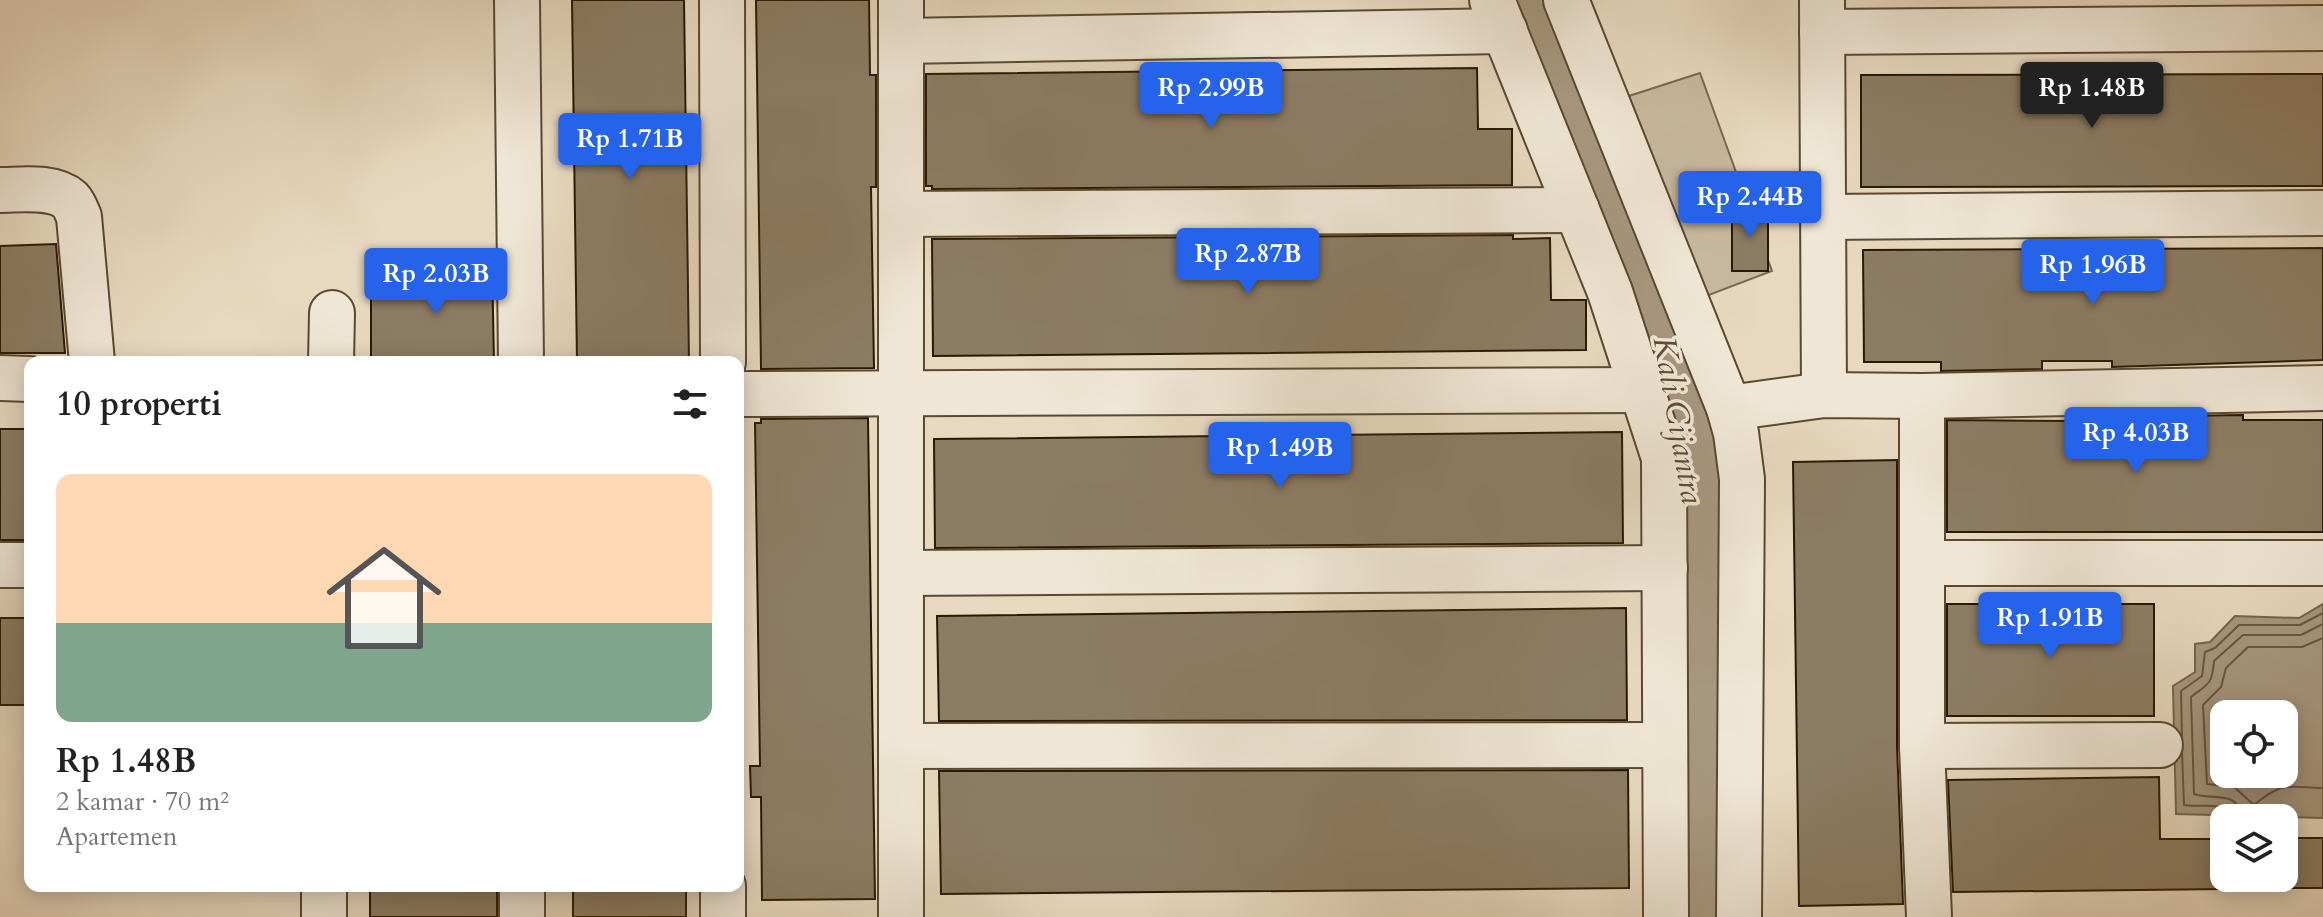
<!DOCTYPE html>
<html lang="id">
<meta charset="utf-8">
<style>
:root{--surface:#fff;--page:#f6f6f6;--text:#222;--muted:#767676;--line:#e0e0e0;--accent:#2563eb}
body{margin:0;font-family:Cardo,serif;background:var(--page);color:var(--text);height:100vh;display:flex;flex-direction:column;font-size:30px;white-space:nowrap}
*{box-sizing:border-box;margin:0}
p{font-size:26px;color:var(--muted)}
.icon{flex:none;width:44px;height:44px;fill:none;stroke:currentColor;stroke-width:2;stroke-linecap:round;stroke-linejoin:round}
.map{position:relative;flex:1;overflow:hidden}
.drawer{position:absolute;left:24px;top:356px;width:720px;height:536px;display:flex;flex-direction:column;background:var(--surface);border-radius:16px;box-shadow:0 4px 20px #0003}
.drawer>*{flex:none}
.controls{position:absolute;left:2210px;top:700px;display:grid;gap:16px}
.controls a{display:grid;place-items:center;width:88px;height:88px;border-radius:16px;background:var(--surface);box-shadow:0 4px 20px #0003;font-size:40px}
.price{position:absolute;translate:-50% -68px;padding:0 18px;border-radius:8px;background:var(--accent);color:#fff;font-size:26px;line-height:52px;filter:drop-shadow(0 2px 4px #0008)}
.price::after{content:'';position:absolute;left:50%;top:48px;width:24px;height:18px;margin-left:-12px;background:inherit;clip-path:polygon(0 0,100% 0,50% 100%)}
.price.selected{background:#222;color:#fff}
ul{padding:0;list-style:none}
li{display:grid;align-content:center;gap:16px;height:424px;padding:0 32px}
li+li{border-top:2px solid var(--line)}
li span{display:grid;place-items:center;height:248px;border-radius:16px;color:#555}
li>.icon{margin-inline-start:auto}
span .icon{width:144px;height:144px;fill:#fffc;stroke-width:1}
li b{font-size:34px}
h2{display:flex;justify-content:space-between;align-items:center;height:96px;padding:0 32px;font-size:34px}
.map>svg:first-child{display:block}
.green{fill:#c7b89f;stroke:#786850;stroke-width:2}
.water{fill:#a7977f;stroke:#75654d;stroke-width:2;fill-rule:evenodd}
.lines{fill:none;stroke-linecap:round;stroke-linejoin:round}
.shore{stroke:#685840;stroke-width:2}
.river{stroke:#a7977f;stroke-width:72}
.building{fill:#8c7c64;stroke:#2a1902;stroke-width:2}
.minor-casing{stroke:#594931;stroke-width:48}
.minor{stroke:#efe6d5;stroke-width:44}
.labels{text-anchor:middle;stroke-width:7;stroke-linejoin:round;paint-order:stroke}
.water-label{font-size:32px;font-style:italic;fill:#5c4b34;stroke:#efe6d5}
</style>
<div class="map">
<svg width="2323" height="917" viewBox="0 0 2323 917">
<rect width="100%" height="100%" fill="#e7d8bf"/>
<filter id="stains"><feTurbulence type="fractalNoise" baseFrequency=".0025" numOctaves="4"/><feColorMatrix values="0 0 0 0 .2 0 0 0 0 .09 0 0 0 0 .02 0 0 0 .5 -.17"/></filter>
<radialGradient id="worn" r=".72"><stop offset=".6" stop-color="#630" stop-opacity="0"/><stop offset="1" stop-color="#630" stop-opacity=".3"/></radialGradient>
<path class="green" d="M1700,73L1772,271L1701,298L1629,96Z"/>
<path class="water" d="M2323,604V818L2176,814L2173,686L2195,672V644L2210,642L2235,616L2299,618ZM2224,714H2284V774H2224Z"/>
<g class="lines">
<g class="shore">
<path d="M2323,638L2302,647H2248L2226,668L2221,687L2203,705L2207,784L2234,787L2254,805C2283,781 2286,787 2323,788"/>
<path d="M2182,737L2181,691L2202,676L2205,652L2215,648L2239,625H2300L2323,613"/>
<path d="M2182,752L2184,805C2199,808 2227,800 2232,818"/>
<path d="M2242,818C2239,789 2212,801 2194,794L2191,697C2209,683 2212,685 2214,661L2243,635H2301L2323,624"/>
</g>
<path class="river" d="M1521,0L1660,318L1696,482L1701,704L1699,917"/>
</g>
<g class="building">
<path d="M572,0H684L689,362H577Z"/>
<path d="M756,0H869L870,75H876V187H871L874,368L761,369Z"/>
<path d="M1477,68L1478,129H1512V185L932,189V186H926V74Z"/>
<path d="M2323,74V186L1861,187V75Z"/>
<rect x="1732" y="207" width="36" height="64"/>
<path d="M1513,235V239L1550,238L1551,300H1586V350L933,356L932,239Z"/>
<path d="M56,244L65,353H0V246Z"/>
<path d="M2323,248V360L2112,367V361H2042V369L1941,371V362H1864L1863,250Z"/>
<path d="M434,262H484V265H492L494,362H371V291H407V266H434Z"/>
<path d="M2243,415V420H2323V532H1947V420L2079,421L2113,420V417Z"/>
<path d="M868,418L875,899L762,900L761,797H751L750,766H760L755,423H761V419Z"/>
<rect x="0" y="429" width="30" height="111"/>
<path d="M1622,432L1623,543L935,548L934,439Z"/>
<path d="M1897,460V746L1903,904L1799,906L1793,462Z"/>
<rect x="1947" y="604" width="207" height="112"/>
<path d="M1626,608L1627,720L939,721L937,616Z"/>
<rect x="0" y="618" width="30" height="87"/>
<path d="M1628,770L1629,888L941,894L939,771Z"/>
<path d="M2159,777L2160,839H2224V889L1953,892L1948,780Z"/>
<rect x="2284" y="838" width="39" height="50"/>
<rect x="370" y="886" width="127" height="31"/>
<rect x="573" y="886" width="113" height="31"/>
</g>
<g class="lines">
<defs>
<g id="minor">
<path d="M517,0L521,362"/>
<path d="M722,0L723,362"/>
<path d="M901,0V917"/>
<path d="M1492,0L1610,292L1664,458L1666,917"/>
<path d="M1566,0L1729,408L1736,433L1742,479L1739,917"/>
<path d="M1822,0L1824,395"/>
<path d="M1822,32L2323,28"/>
<path d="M901,41L1505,31"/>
<path d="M0,190C20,190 53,185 70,200C74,204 77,212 79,217L92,362"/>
<path d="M901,214L1577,210"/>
<path d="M1823,217L2323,213"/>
<path d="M331,362L332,313"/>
<path d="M0,378L30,379"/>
<path d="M738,394L1642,390"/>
<path d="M1922,396V746L1929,917"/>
<path d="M1729,408L1824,395L1922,396L2323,388"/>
<path d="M1922,563H2323"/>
<path d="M0,565H30"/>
<path d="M901,573L1665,568"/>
<path d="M901,746L1665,745"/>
<path d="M1922,746L2160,745"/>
<path d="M522,886V917"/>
<path d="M723,886V917"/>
<path d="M324,917V886"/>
</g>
</defs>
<use href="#minor" class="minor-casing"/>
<use href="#minor" class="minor"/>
</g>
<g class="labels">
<g class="water-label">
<text transform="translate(1679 420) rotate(80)" y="11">Kali Cijantra</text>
</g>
</g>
<rect width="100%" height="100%" filter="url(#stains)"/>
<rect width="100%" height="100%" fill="url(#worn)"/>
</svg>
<div class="controls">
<a><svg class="icon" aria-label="locate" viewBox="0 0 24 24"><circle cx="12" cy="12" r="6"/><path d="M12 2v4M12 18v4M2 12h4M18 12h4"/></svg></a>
<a><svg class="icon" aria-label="layers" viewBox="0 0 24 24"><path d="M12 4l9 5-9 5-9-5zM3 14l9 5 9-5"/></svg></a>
</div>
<b class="price" style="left:1211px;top:130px">Rp 2.99B</b>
<b class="price selected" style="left:2092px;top:130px">Rp 1.48B</b>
<b class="price" style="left:630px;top:181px">Rp 1.71B</b>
<b class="price" style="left:1750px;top:239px">Rp 2.44B</b>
<b class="price" style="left:1248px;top:296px">Rp 2.87B</b>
<b class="price" style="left:2093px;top:307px">Rp 1.96B</b>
<b class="price" style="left:436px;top:316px">Rp 2.03B</b>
<b class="price" style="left:2136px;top:475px">Rp 4.03B</b>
<b class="price" style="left:1280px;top:490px">Rp 1.49B</b>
<b class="price" style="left:2050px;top:660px">Rp 1.91B</b>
<section class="drawer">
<h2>10 properti<svg class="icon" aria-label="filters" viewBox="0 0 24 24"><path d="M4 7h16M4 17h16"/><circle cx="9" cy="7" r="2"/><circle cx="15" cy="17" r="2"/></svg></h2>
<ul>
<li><span style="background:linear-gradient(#ffd9b3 60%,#7fa58c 0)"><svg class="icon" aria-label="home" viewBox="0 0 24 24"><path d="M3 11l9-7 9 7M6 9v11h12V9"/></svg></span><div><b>Rp 1.48B</b><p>2 kamar · 70 m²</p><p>Apartemen</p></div></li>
</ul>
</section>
</div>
